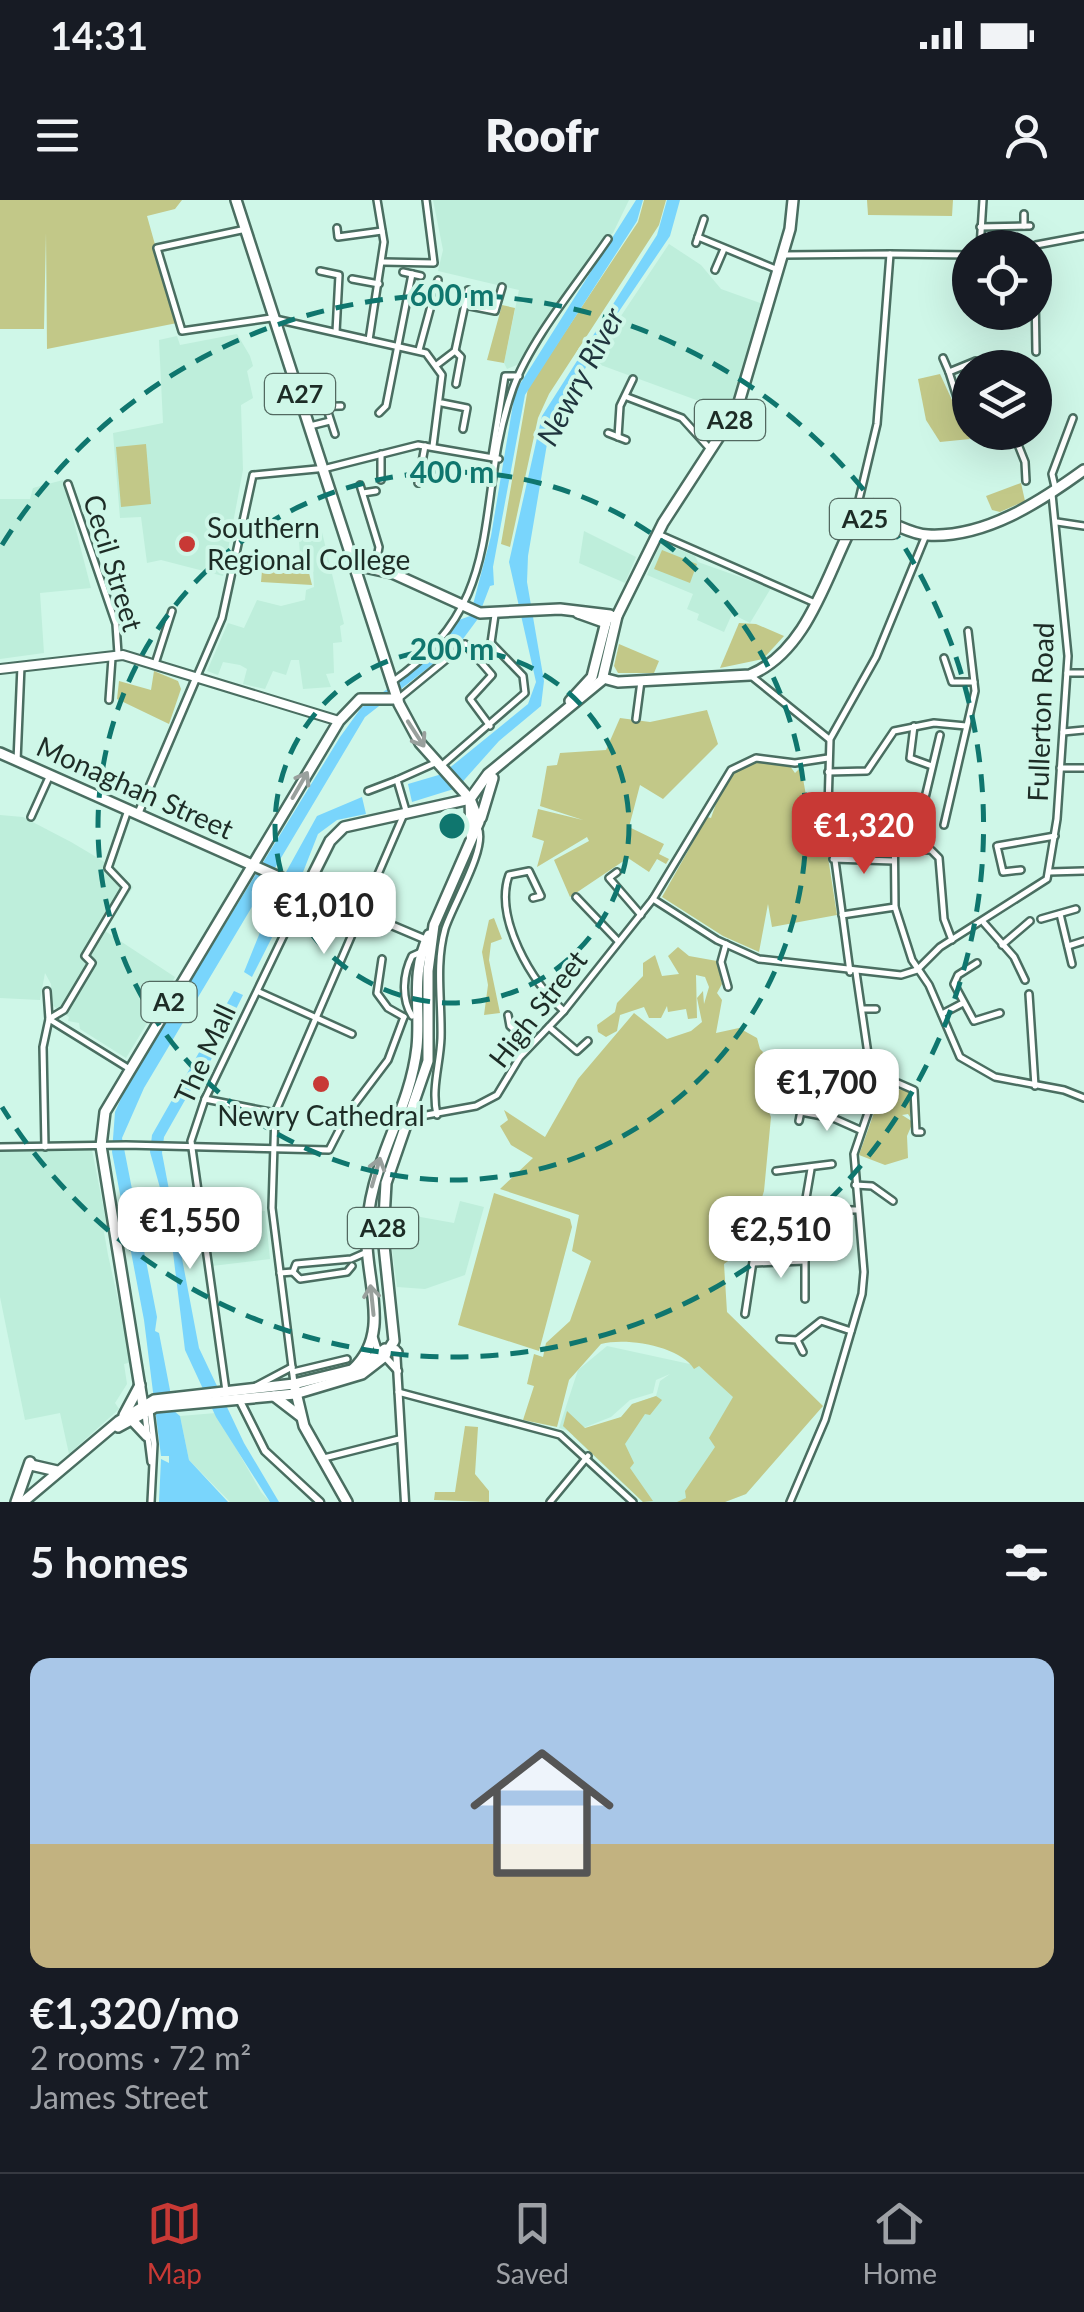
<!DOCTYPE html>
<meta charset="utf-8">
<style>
:root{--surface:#171b24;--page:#242831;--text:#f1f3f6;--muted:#9ea1a6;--line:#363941;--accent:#c83935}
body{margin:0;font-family:Lato,sans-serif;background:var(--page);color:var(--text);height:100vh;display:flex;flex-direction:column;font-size:38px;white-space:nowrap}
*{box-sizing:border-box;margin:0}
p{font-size:32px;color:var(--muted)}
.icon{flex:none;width:55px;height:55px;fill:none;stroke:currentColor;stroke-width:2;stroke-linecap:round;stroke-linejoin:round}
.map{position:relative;height:1302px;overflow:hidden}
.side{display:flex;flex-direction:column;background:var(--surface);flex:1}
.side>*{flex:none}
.tools{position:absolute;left:952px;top:30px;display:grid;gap:20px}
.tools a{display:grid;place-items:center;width:100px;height:100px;border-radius:50%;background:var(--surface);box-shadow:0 10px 40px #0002;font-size:50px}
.price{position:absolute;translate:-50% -85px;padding:0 22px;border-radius:20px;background:#fff;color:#222;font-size:32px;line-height:65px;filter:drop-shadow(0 2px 5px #0008)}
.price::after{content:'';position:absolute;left:50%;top:60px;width:30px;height:22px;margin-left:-15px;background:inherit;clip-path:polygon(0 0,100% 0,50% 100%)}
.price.current{background:var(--accent);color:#fff}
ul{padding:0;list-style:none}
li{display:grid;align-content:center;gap:20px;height:530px;padding:0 30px}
li span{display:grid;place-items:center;height:310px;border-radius:20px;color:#555}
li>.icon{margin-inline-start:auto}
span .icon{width:180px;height:180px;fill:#fffc;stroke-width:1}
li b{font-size:42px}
h2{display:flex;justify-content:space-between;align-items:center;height:120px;padding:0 30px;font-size:42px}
.status{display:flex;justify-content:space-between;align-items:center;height:70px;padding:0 50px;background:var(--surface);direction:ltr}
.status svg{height:28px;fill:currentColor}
header{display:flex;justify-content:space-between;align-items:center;height:130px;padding:0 30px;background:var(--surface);font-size:45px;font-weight:800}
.tabs{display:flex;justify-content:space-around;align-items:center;height:140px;border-top:2px solid var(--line);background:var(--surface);font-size:28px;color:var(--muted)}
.tabs a{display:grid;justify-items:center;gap:5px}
.tabs .current{color:var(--accent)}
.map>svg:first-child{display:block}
.built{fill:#beeedb}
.green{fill:#c2c888}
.water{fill:#79d5fc}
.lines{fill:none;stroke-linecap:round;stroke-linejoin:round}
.minor-casing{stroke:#4a6e61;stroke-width:10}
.tertiary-casing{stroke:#4a6e61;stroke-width:11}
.secondary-casing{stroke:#4a6e61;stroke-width:12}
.primary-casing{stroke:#4a6e61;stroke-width:14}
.trunk-casing{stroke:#4a6e61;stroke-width:14}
.minor{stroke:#fff;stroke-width:5}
.tertiary{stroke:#fff;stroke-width:6}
.secondary{stroke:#fff;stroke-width:8}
.primary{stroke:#fff;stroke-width:9}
.trunk{stroke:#fff;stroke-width:9}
.oneway{stroke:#99a09d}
.ring{fill:none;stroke:#0f766e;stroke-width:5;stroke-dasharray:18 12}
.poi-dot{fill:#c83935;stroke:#cff7e8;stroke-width:4}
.labels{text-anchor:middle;stroke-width:8;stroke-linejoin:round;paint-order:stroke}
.shield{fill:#cff7e8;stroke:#526960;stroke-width:2.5}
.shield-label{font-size:25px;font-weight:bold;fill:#1d2c26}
.poi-label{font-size:28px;fill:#1d2c26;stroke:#cff7e8;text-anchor:start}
.street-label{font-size:28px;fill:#1d2c26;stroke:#cff7e8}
.water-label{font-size:30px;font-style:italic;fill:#1f343d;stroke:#cff7e8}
.centre{fill:#0f766e;stroke:#cff7e8;stroke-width:5}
.ring-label{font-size:30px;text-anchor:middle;font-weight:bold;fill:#0f766e;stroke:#cff7e8;stroke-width:8;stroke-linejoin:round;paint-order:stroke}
</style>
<div class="status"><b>14:31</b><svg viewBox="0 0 49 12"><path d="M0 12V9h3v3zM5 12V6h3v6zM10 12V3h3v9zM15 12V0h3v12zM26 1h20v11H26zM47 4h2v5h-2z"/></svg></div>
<header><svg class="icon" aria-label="menu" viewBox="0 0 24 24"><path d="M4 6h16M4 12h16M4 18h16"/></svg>Roofr<svg class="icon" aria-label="person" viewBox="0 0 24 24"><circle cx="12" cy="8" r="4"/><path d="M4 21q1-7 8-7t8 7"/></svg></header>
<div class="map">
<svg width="1084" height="1302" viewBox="0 0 1084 1302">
<rect width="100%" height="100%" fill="#cff7e8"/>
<g class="built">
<path d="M433,0H629L613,33L594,51L522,163L507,169L504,163L519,90L438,71L443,50Z"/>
<path d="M669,44L701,65L721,89L763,104L729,212L598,164L605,140Z"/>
<path d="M237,134L250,156L253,166L247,171L253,198L241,205L243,270L223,376L161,360L147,363L141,317L120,318L113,233L163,223L159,140L177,136L180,145Z"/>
<path d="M63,280L91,388L40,393L44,453L0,459V299H30L33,288Z"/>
<path d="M321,328L344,424L340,426L342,442L333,443L334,473L326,474L331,487L303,489L299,460H291L286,475L273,471L265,489L243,484L247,469L240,465L223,462L218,475L207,471L228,423L244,428L257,400L281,406L305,400L306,390L314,387L313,368L305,354H300L298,329Z"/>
<path d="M584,331L636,357L625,383L579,363Z"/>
<path d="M661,342L695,356L698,362L771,388L750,423L732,414L724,432L697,420L699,414L687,409L693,394L647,375Z"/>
<path d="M0,615L23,617L71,642L103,661L133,687L105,731L175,777L126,858L80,829L79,823L68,821L69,817L52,805L51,784L45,773L40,800L0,798Z"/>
<path d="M92,950L108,1031L104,1032L108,1055L132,1162L124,1164L127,1184L115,1203L119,1209L69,1254L60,1213L25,1220L0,1097V951Z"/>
<path d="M460,1001L484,1007L465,1075L425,1089L397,1087L387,1011L454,1023Z"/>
<path d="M265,1011L270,1059L212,1066L206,1017Z"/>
<path d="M607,1146L699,1166L788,1245L746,1294L725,1302H643L573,1236L621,1217L632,1204L656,1196L660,1181L670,1174L656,1180L653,1193L630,1200L611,1217L573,1232L559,1228L578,1170Z"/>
<path d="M216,1213L261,1292L270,1302H230L189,1260L180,1216Z"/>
</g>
<g class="green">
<path d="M0,0H182L175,9L147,16L177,123L47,149L46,33L44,129H0Z"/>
<path d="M644,0H666L659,25L549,194L538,218L510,347L501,344L528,188L638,22Z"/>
<path d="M867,0H953L952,16L868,15Z"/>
<path d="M502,105L515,108L504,163L487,160Z"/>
<path d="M940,174L970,239L940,242L926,220L918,179Z"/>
<path d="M146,244L151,304L121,307L116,247Z"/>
<path d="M1021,283L1025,301L1000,312L992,310L986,296Z"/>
<path d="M662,350L697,364L690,383L654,369Z"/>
<path d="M263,359L306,361L312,385L261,382Z"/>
<path d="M739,423L756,424L784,436L763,459L720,468Z"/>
<path d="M619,444L659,461L654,473H618L614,466Z"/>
<path d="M154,471L178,481L181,489L169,524L117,499L119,481L151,490Z"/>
<path d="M707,510L718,544L663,599L640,585L629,627L664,644L659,654L669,659L666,664L657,659L649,672L628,658L570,697L554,660L589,641L587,637L537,667L544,641L532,637L538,609L583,620L540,606L547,566L557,565L560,553L606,550L620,518L650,522Z"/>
<path d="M754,562L790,566L795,573L801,567L808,607L820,606L837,715L772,727L768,704L759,752L723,736L662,697L707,617L711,618C720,594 725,570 754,562Z"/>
<path d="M494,718L502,739L491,743L489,760L500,813L484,815L488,785L482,752L489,720Z"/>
<path d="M678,747L689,756L717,761L722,784L717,793L722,800L716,833L739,828L757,838L760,849L774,863L772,882L762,895L771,917L764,991L746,1048L724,1064L727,1112L823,1206L746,1294L725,1302H677L686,1298L685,1291L715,1247L709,1238L733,1197L699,1166L694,1169C681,1147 628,1137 601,1144L569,1180L557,1227L523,1220L534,1186L527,1184L534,1154L543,1157L546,1143L570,1121L591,1061L572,1051L579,1015L500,989L533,958L511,945L500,926L508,920L504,910L545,937L578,879L634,813L667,839L691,831L702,822L697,798L703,791L704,804L709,787L705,777L696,775L697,818L688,819L686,809L668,812L667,806L661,818H649L644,807L620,815L617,831L606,837L598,832L597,825L615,812L617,803L643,776V763L655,755L662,776L679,774L668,756Z"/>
<path d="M882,889L910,890V917L908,914L902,915L913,922L907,936L908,958L885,965L859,955L875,910L881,909L878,907Z"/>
<path d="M494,993L570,1019L572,1027L539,1151L458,1125Z"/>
<path d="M656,1196L662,1200L650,1215L645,1214L625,1244L634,1263L630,1268L653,1301L643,1302L563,1226L567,1211L585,1228L621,1217L632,1204Z"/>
<path d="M465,1226L478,1227L475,1274L489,1291V1302L434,1300L435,1292H455Z"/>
</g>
<g class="water">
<path d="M636,0H643L637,21L525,195L493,367L494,385L490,386L477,420L460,443L365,517L144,888L122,938L157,1117L155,1131L159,1133L174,1211L180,1216L189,1260L228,1302H159L161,1259L169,1263V1256H161L144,1120L112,952L115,912L128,883L340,537L361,508L415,469L441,446L459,420L470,416L491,336L515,192Z"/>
<path d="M667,0H680L670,36L603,135L577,184L582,198L563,208L548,238L528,356L527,382L544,481L541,506L499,541L457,588L412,602L408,584L442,574L528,504L536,482L509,362L542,216L657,35Z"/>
<path d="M362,597L366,614L337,620L318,634L296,690L252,777L244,772L280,683L317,616Z"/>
<path d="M234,791L243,795L197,888L193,886L164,937L162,953L199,1148L244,1243L279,1302H270L216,1217L185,1150L169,1020L150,952L152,935Z"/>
</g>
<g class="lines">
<defs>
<g id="minor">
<path d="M1024,14V26"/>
<path d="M980,27L1030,26"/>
<path d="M337,28L338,37L382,31"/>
<path d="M246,29L157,48L182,131L271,118L426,153L442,175L433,246"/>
<path d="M698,37L778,70"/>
<path d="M696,43L704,19"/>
<path d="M1036,45L1084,36"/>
<path d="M980,48L983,0"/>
<path d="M890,54L970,55"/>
<path d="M783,55L890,54L877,224L857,308L862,320"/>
<path d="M383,62L434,63L426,0"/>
<path d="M715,70L724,49"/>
<path d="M320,71L339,75L336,132"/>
<path d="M403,72L421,76"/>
<path d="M352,79L379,84"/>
<path d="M1035,91L1036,152"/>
<path d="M465,105L495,111L502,87"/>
<path d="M369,140L384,42L377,0"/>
<path d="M419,150L438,80"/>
<path d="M455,151L461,157L456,184"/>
<path d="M943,158L949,172L976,161"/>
<path d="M438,164L455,151L468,90"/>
<path d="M949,172L962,213L970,221"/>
<path d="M627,197L682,218L710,249"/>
<path d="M442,203L467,208L463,229"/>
<path d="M326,206L335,234"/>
<path d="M305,207L341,206"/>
<path d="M379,213L386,206L412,74"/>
<path d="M310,226L330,221"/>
<path d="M1013,232L1025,262L1026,281"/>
<path d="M608,233L626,240"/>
<path d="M618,237L620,206L633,179"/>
<path d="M492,256L505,176H519"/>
<path d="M381,280V254"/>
<path d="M418,283L425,246"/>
<path d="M68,284L116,424L118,454"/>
<path d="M360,285L379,347L375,370"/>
<path d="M1055,287L1052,274L1073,218"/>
<path d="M363,293L376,291"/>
<path d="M1057,322L1084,326"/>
<path d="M658,334L815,403"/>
<path d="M477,457L491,443L495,415"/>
<path d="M944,458L952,482H974"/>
<path d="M155,464L172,411"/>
<path d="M1067,473H1084"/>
<path d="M750,475L829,539"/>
<path d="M197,476L222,418L253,275L327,268L418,245L499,259"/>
<path d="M392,482C512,399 472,304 513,188C531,139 578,83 608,39"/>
<path d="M398,499L465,444L492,475L470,499L490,526"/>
<path d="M109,500L112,458"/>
<path d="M636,519L641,481"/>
<path d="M914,526L910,558L932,566"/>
<path d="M1063,532L1084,530"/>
<path d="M17,561L21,466"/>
<path d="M441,566L525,493L523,476L491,443"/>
<path d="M1060,568H1084"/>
<path d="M828,572L867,571L894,531L934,523L966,526"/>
<path d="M368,591L397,580"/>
<path d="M924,602L940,535"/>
<path d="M894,611L895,707L912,760L929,785L960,857L995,877L1064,890L1084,898"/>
<path d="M407,614L397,580L435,563"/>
<path d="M31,617L50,575"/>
<path d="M944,625L975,491L968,431"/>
<path d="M894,649L931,650L939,658L944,719L952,740"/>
<path d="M833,659L894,661"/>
<path d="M1021,670L1003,672L997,646L1055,636"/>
<path d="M617,672L609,678L641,715"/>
<path d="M1049,672L1084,671"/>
<path d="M576,697L617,740"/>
<path d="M533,698L541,696L529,671L509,675C494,717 531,783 564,811"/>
<path d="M653,699L717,740L759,759L901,775L917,770L940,747L1047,679L1057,619L1068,456L1052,294"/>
<path d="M1060,714L1072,764"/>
<path d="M842,715L895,707"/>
<path d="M1041,719L1076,709"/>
<path d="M984,723L1014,757L1025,780"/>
<path d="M726,744L721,762L728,787"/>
<path d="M1002,745L1030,721"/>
<path d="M1068,746L1084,741"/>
<path d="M382,759L377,793L388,808L404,817"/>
<path d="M977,763L958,775L954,784L974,821L1000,813"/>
<path d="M850,772L828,608L830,539L876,457L926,335"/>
<path d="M47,791L49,819L64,810L92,763L85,756L126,687L108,668L128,610"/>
<path d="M259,792L352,834"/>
<path d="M1029,794L1035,886"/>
<path d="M862,809H876"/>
<path d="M942,814L963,803"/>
<path d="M508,815L510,826L531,845"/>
<path d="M412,816C401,798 403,774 412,756L421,752"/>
<path d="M549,827L577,851L588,841"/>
<path d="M874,883H898L914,890L916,932H921"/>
<path d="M205,899L275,913"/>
<path d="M801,912L833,918L860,930"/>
<path d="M437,915C431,888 440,865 441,838C442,802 435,765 445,729C452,706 488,647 478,628"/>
<path d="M410,918L476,906L497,895L520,857L564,811L653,699L731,570L756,558L795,563L828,558"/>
<path d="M799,921L802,906"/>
<path d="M0,947L126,945L329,950L348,913L388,860L404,817"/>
<path d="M45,947L43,847L49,819L128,868"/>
<path d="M776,971L832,964"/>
<path d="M855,985L872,986L893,1001"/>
<path d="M804,1010L811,969"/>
<path d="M805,1053V1099"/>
<path d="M754,1063L805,1061"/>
<path d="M293,1072L300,1079L347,1072L352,1066"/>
<path d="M280,1073L293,1072L296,1064L351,1059L367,1052"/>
<path d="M745,1114L761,1009L858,1010"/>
<path d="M780,1139L797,1140L803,1152"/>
<path d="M797,1140L821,1121L851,1131"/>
<path d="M293,1172L347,1159"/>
<path d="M294,1183L272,1008L275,913L404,614"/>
<path d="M256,1186L292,1167"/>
<path d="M226,1191L191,941L205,899L306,689"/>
<path d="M398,1192L560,1235L633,1302"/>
<path d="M150,1210L154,1244L151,1302"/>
<path d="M145,1214L151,1262"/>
<path d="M324,1258L399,1239"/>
<path d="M550,1302L588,1256"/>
<path d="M790,1302L825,1220L862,1094L864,1072L854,954L874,895L856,772"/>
</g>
<g id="tertiary">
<path d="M138,614L197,476"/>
<path d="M306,689L429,741"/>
<path d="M374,1138L377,1148L398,1171"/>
<path d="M396,1149L405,1302"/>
<path d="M239,1199L265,1251L320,1302"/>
</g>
<path id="secondary" d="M0,469L123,455L339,521"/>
<g id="primary">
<path d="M355,365L392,373L480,413L560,409L610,415"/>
<path d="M578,413L606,423"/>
<path d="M603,478L618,482L750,475C806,452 825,380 850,330C874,302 899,334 928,335C985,338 1040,302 1084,270"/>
<path d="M0,553L306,689L330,641L344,627L470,599L420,543L399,504L236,0"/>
<path d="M144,1212L101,946L105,912L339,521L360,499H398"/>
<path d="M124,1215L140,1185"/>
<path d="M131,1219L147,1236"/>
<path d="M118,1227L155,1207L295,1194"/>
<path d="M31,1265L57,1271"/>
<path d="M16,1302L30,1262"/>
<path d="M23,1302L119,1221L154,1200L294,1184"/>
</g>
<g id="trunk">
<path d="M570,501L592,477L607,418L617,416"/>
<path d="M470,599L488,574L602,480L617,416L663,323L737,209L790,29L793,0"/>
<path d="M470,599L471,636"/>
<path d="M481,618L493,578"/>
<path d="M353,1169C389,1136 369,1089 367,1046C364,967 409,919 417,847C421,808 410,773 429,735"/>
<path d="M294,1184L304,1226L347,1302"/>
<path d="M294,1184L359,1168L385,1149L397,1152"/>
<path d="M295,1194L362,1174L384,1157L394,1141L383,1036L386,983L428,861V771L434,725L479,622L470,599"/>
<path d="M274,1196L300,1216"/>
</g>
</defs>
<use href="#minor" class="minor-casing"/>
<use href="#tertiary" class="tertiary-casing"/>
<use href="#secondary" class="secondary-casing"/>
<use href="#primary" class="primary-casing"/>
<use href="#trunk" class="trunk-casing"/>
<use href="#minor" class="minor"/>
<use href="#tertiary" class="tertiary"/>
<use href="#secondary" class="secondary"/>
<use href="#primary" class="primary"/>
<use href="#trunk" class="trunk"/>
</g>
<defs><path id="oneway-shaft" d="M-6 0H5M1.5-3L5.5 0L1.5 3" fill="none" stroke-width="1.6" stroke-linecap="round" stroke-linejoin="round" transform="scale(2.5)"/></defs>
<g class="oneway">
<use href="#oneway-shaft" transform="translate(416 534) rotate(57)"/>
<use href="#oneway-shaft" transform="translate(300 585) rotate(-60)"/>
<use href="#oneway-shaft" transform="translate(376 972) rotate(-74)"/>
<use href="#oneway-shaft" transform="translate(372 1100) rotate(-96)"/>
</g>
<g class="ring">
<circle cx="452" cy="626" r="177"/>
<circle cx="452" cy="626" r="354"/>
<path d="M2 345A531 531 0 1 1 2 907"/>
</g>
<g class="poi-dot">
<circle cx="187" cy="344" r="10"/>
<circle cx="321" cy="884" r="10"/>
</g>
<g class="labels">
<g class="shield">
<rect x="265" y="174" width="70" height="40" rx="8"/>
<rect x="695" y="200" width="70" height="40" rx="8"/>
<rect x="830" y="299" width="70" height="40" rx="8"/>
<rect x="141.5" y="782" width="55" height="40" rx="8"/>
<rect x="348" y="1008" width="70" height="40" rx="8"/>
</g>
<g class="shield-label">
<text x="300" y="203">A27</text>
<text x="730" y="229">A28</text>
<text x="865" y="328">A25</text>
<text x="169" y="811">A2</text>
<text x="383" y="1037">A28</text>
</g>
<g class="poi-label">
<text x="207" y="338">Southern<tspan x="207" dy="32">Regional College</tspan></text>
<text x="321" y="926" text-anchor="middle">Newry Cathedral</text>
</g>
<g class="street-label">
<text transform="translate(113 363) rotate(73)" y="10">Cecil Street</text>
<text transform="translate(1041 512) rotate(-88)" y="10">Fullerton Road</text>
<text transform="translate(135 588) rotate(24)" y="10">Monaghan Street</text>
<text transform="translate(538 809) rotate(-52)" y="10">High Street</text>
<text transform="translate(205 854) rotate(-65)" y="10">The Mall</text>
</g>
<g class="water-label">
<text transform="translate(581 177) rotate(-62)" y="10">Newry River</text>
</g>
</g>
<circle cx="452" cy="626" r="15" class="centre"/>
<g class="ring-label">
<text x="452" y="106">600 m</text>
<text x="452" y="283">400 m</text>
<text x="452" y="460">200 m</text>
</g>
</svg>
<div class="tools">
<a><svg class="icon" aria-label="locate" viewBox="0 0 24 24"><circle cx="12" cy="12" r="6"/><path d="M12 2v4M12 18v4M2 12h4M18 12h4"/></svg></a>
<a><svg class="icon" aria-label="layers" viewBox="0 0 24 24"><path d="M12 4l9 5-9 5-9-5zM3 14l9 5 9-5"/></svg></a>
</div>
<b class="price current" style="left:864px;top:677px">€1,320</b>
<b class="price" style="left:324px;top:757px">€1,010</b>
<b class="price" style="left:827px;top:934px">€1,700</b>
<b class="price" style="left:190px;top:1072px">€1,550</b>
<b class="price" style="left:781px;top:1081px">€2,510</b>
</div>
<section class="side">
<h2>5 homes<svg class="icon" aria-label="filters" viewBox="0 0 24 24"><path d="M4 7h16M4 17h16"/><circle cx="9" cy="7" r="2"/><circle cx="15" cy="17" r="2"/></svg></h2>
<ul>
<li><span style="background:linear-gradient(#a9c7e8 60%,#c2b280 0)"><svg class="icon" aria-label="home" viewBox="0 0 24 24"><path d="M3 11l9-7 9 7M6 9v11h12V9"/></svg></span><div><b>€1,320/mo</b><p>2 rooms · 72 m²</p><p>James Street</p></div></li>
</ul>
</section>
<nav class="tabs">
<a class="current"><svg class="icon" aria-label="map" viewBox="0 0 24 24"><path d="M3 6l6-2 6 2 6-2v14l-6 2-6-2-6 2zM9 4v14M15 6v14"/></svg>Map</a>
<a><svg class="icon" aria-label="saved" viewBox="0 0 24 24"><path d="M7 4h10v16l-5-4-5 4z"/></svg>Saved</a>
<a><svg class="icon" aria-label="home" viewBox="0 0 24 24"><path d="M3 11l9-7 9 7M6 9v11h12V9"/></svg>Home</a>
</nav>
